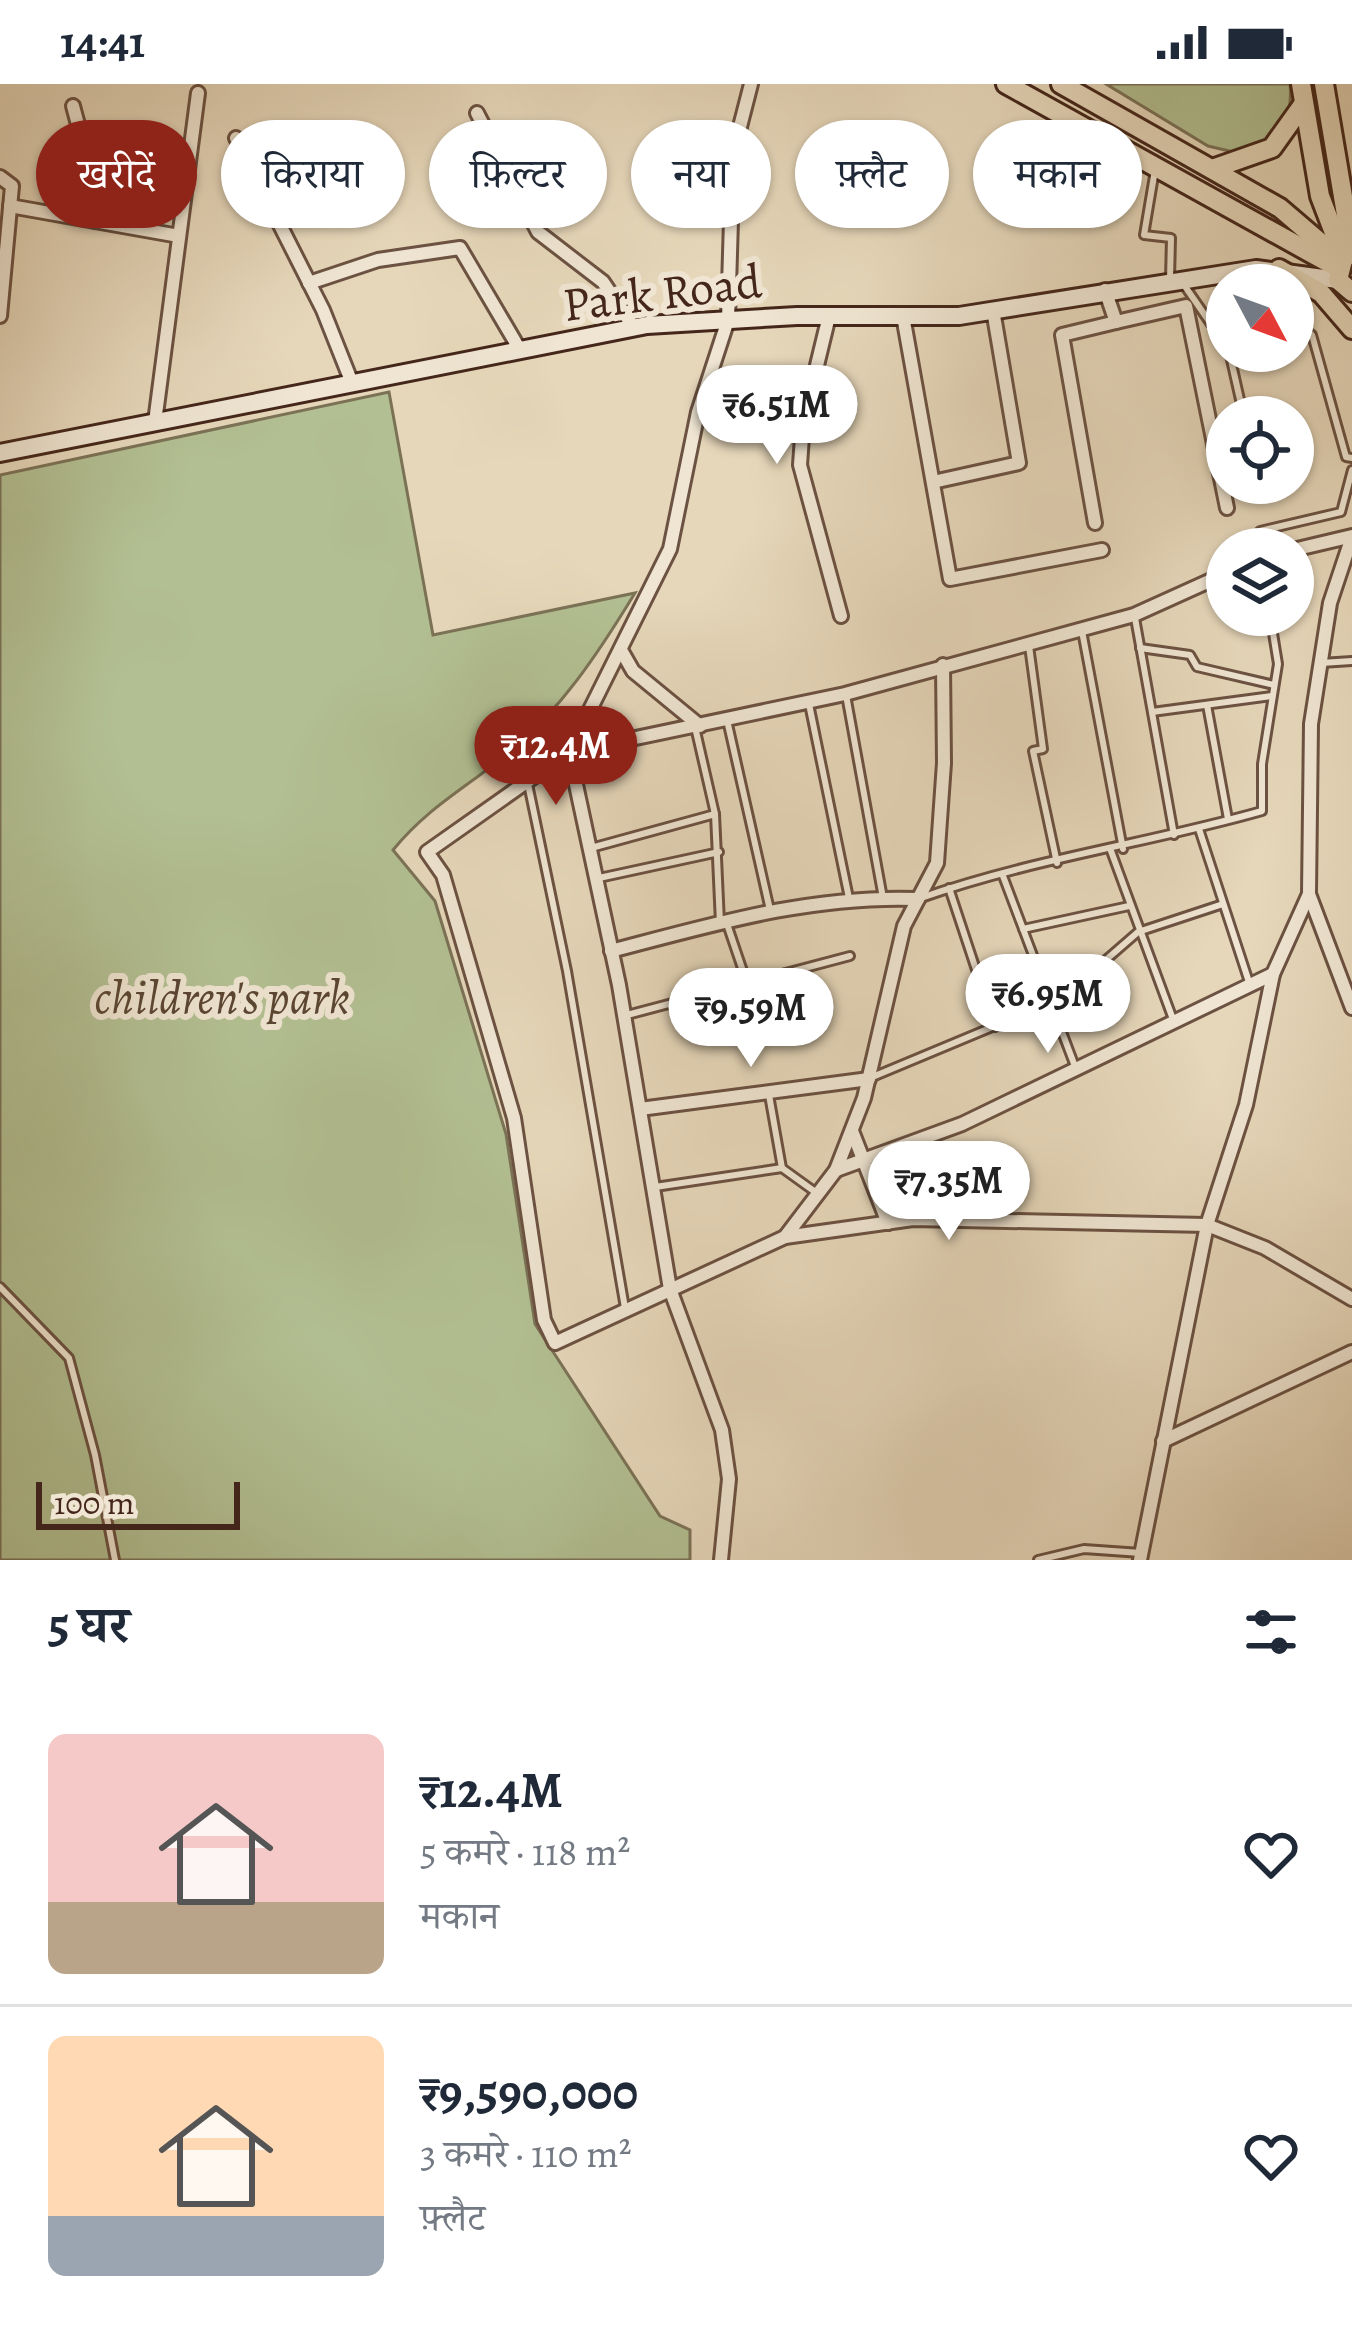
<!DOCTYPE html>
<html lang="hi">
<meta charset="utf-8">
<style>
:root{--surface:#fff;--page:#f6f6f7;--text:#1f2937;--muted:#747a83;--line:#e0e1e3;--accent:#8f2418}
body{margin:0;font-family:Alegreya,"Noto Serif Devanagari",serif;background:var(--page);color:var(--text);height:100vh;display:flex;flex-direction:column;font-size:45px;white-space:nowrap}
*{box-sizing:border-box;margin:0}
p{font-size:39px;color:var(--muted)}
.icon{flex:none;width:66px;height:66px;fill:none;stroke:currentColor;stroke-width:2;stroke-linecap:round;stroke-linejoin:round}
.map{position:relative;height:1476px;overflow:hidden}
.sheet{display:flex;flex-direction:column;background:var(--surface);flex:1}
.sheet>*{flex:none}
.top-card{position:absolute;left:36px;top:36px;width:1281px;height:108px;display:flex;gap:24px}
.needle{width:78px;rotate:131deg}
.controls{position:absolute;left:1206px;top:180px;display:grid;gap:24px}
.controls a{display:grid;place-items:center;width:108px;height:108px;border-radius:50%;background:var(--surface);box-shadow:0 3px 9px #0004;font-size:60px}
.scale{position:absolute;left:36px;bottom:30px;width:204px;box-sizing:border-box;padding-left:12px;border:6px solid #44261a;border-top:0;font-size:33px;line-height:42px;white-space:nowrap;color:#44261a;-webkit-text-stroke:9px #efe5d2;paint-order:stroke}
.price{position:absolute;translate:-50% -102px;padding:0 27px;border-radius:42px;background:#fff;color:#222;font-size:39px;line-height:78px;filter:drop-shadow(0 3px 6px #0008)}
.price::after{content:'';position:absolute;left:50%;top:72px;width:36px;height:27px;margin-left:-18px;background:inherit;clip-path:polygon(0 0,100% 0,50% 100%)}
.price.current{background:var(--accent);color:#fff}
ul{padding:0;list-style:none}
li{display:flex;align-items:center;gap:36px;height:300px;padding:0 48px}
li+li{border-top:3px solid var(--line)}
li span{display:grid;place-items:center;flex:none;width:336px;height:240px;border-radius:18px;color:#555}
li>.icon{margin-inline-start:auto}
span .icon{width:144px;height:144px;fill:#fffc;stroke-width:1}
li b{font-size:51px}
h2{display:flex;justify-content:space-between;align-items:center;height:144px;padding:0 48px;font-size:51px}
.chip{padding:0 42px;border-radius:54px;background:var(--surface);box-shadow:0 3px 9px #0004;font-size:42px;line-height:108px}
.chip.current{background:var(--accent);color:#fff}
.status{display:flex;justify-content:space-between;align-items:center;height:84px;padding:0 60px;background:var(--surface);direction:ltr}
.status svg{height:33px;fill:currentColor}
.map>svg:first-child{display:block}
.green{fill:#b2bf92;stroke:#7b7256;stroke-width:3}
.lines{fill:none;stroke-linecap:round;stroke-linejoin:round}
.lane-casing{stroke:#6c5242;stroke-width:12}
.street-casing{stroke:#6c5242;stroke-width:18}
.secondary-casing{stroke:#44261a;stroke-width:22}
.primary-casing{stroke:#44261a;stroke-width:24}
.lane{stroke:#efe5d2;stroke-width:6}
.street{stroke:#efe5d2;stroke-width:12}
.secondary{stroke:#efe5d2;stroke-width:16}
.primary{stroke:#e6d7ba;stroke-width:18}
.labels{text-anchor:middle;stroke-width:12;stroke-linejoin:round;paint-order:stroke}
.street-label{font-size:48px;fill:#44261a;stroke:#efe5d2}
.park-label{font-size:48px;font-style:italic;fill:#5a4532;stroke:#efe5d2}
</style>
<div class="status"><b>14:41</b><svg viewBox="0 0 49 12"><path d="M0 12V9h3v3zM5 12V6h3v6zM10 12V3h3v9zM15 12V0h3v12zM26 1h20v11H26zM47 4h2v5h-2z"/></svg></div>
<div class="map">
<svg width="1352" height="1476" viewBox="0 0 1352 1476">
<rect width="100%" height="100%" fill="#e6d7ba"/>
<filter id="stains"><feTurbulence type="fractalNoise" baseFrequency=".00167" numOctaves="4"/><feColorMatrix values="0 0 0 0 .2 0 0 0 0 .09 0 0 0 0 .02 0 0 0 .5 -.17"/></filter>
<radialGradient id="worn" r=".72"><stop offset=".6" stop-color="#630" stop-opacity="0"/><stop offset="1" stop-color="#630" stop-opacity=".3"/></radialGradient>
<g class="green">
<path d="M1106,0H1290C1294,39 1277,51 1246,71L1208,62Z"/>
<path d="M389,308L433,551L635,509C599,568 561,626 507,670C466,704 428,723 393,766L435,817L506,1050L535,1240L660,1432L690,1446V1476H0V391Z"/>
</g>
<g class="lines">
<defs>
<g id="lane">
<path d="M1155,86L1144,151L1171,154L1170,195"/>
<path d="M1182,198L1211,240L1227,247"/>
<path d="M1293,244L1301,242L1312,251L1346,373L1352,374"/>
<path d="M1224,246L1227,258"/>
<path d="M1229,267L1243,329"/>
<path d="M1260,447L1341,428L1352,386"/>
<path d="M1135,534L1174,751"/>
<path d="M1082,547L1123,765"/>
<path d="M1029,562L1043,665L1033,667L1057,779"/>
<path d="M1140,564L1190,571L1197,583L1274,601"/>
<path d="M1321,579L1352,577"/>
<path d="M846,611L883,814"/>
<path d="M809,620L849,814"/>
<path d="M1207,621L1228,735"/>
<path d="M1152,628L1272,612"/>
<path d="M727,636L770,826"/>
<path d="M695,643L715,730L720,839"/>
<path d="M528,700L567,887L625,1224"/>
<path d="M1199,745L1249,898"/>
<path d="M591,764L715,730"/>
<path d="M1111,767L1174,938"/>
<path d="M1003,792L1076,985"/>
<path d="M599,794L719,768"/>
<path d="M949,804L995,943"/>
<path d="M921,814C1031,775 1150,759 1262,727V680L1278,580L1270,531"/>
<path d="M727,840L747,899"/>
<path d="M1023,845L1129,822"/>
<path d="M627,931L850,872"/>
<path d="M870,994L1062,914L1138,848L1223,820"/>
<path d="M769,1011L782,1084L818,1110"/>
<path d="M655,1103L782,1084"/>
<path d="M0,1203L69,1274L95,1371L115,1476"/>
<path d="M1038,1476L1084,1465L1141,1469"/>
</g>
<g id="street">
<path d="M751,0L733,70L728,236L698,328L670,465L569,668L427,768L443,791L514,1034L544,1236L555,1259L785,1153L913,1135L1207,1141L1265,1164L1352,1215"/>
<path d="M73,22L98,115L94,137"/>
<path d="M477,29L538,148L603,198L634,244"/>
<path d="M236,54L323,226L352,299"/>
<path d="M0,93L12,102L0,232"/>
<path d="M10,122L179,152"/>
<path d="M309,199L378,176L460,164L520,266"/>
<path d="M1105,206L1116,238L1186,222L1227,424"/>
<path d="M829,232L803,339L800,381L841,532"/>
<path d="M903,232L950,495L1102,466"/>
<path d="M155,338L198,9"/>
<path d="M933,398L1019,379L993,226"/>
<path d="M1095,439L1062,251L1116,238"/>
<path d="M1293,466L1352,452"/>
<path d="M621,566L633,587L700,642"/>
<path d="M1309,810L1352,924"/>
<path d="M611,867C714,840 811,811 918,815"/>
<path d="M640,1025L869,995"/>
<path d="M852,1047L888,1139"/>
<path d="M836,1086L962,1040L1273,890"/>
<path d="M785,1153L836,1086L864,1014L904,842L937,779L944,679L943,581"/>
<path d="M1163,1357L1352,1268"/>
<path d="M721,1476L729,1395L722,1346L670,1205L619,901L569,668L845,610L1134,531L1227,489"/>
<path d="M1140,1476L1207,1141L1246,1021L1273,890L1309,810L1311,640L1330,519L1352,453"/>
</g>
<path id="secondary" d="M0,369L647,241L797,232H959L1256,185L1338,196"/>
<g id="primary">
<path d="M1006,0L1338,184"/>
<path d="M1061,0L1280,124L1342,177"/>
<path d="M1301,0L1320,112L1344,175"/>
<path d="M1324,0L1352,166"/>
<path d="M1215,84L1272,64L1302,22"/>
<path d="M1343,176L1338,196L1352,208"/>
<path d="M1279,185L1321,209L1352,245"/>
</g>
</defs>
<use href="#lane" class="lane-casing"/>
<use href="#street" class="street-casing"/>
<use href="#secondary" class="secondary-casing"/>
<use href="#primary" class="primary-casing"/>
<use href="#lane" class="lane"/>
<use href="#street" class="street"/>
<use href="#secondary" class="secondary"/>
<use href="#primary" class="primary"/>
</g>
<g class="labels">
<g class="street-label">
<text transform="translate(662 208) rotate(-7)" y="17">Park Road</text>
</g>
<g class="park-label">
<text x="222" y="929">children's park</text>
</g>
</g>
<rect width="100%" height="100%" filter="url(#stains)"/>
<rect width="100%" height="100%" fill="url(#worn)"/>
</svg>
<div class="controls">
<a><svg class="needle" viewBox="-14 -14 28 28"><path d="M0-13l5 13h-10z" fill="#e53935"/><path d="M0 13l5-13h-10z" fill="#747a83"/></svg></a>
<a><svg class="icon" aria-label="locate" viewBox="0 0 24 24"><circle cx="12" cy="12" r="6"/><path d="M12 2v4M12 18v4M2 12h4M18 12h4"/></svg></a>
<a><svg class="icon" aria-label="layers" viewBox="0 0 24 24"><path d="M12 4l9 5-9 5-9-5zM3 14l9 5 9-5"/></svg></a>
</div>
<div class="scale">100 m</div>
<b class="price" style="left:777px;top:383px">₹6.51M</b>
<b class="price current" style="left:556px;top:724px">₹12.4M</b>
<b class="price" style="left:1048px;top:972px">₹6.95M</b>
<b class="price" style="left:751px;top:986px">₹9.59M</b>
<b class="price" style="left:949px;top:1159px">₹7.35M</b>
<div class="top-card">
<a class="chip current">खरीदें</a>
<a class="chip">किराया</a>
<a class="chip">फ़िल्टर</a>
<a class="chip">नया</a>
<a class="chip">फ़्लैट</a>
<a class="chip">मकान</a>
</div>
</div>
<section class="sheet">
<h2>5 घर<svg class="icon" aria-label="filters" viewBox="0 0 24 24"><path d="M4 7h16M4 17h16"/><circle cx="9" cy="7" r="2"/><circle cx="15" cy="17" r="2"/></svg></h2>
<ul>
<li><span style="background:linear-gradient(#f6c9c9 70%,#b9a48a 0)"><svg class="icon" aria-label="home" viewBox="0 0 24 24"><path d="M3 11l9-7 9 7M6 9v11h12V9"/></svg></span><div><b>₹12.4M</b><p>5 कमरे · 118 m²</p><p>मकान</p></div><svg class="icon" aria-label="heart" viewBox="0 0 24 24"><path d="M12 20l-8-8c-3-5 5-10 8-4 3-6 11-1 8 4z"/></svg></li>
<li><span style="background:linear-gradient(#ffd9b3 75%,#9aa5b1 0)"><svg class="icon" aria-label="home" viewBox="0 0 24 24"><path d="M3 11l9-7 9 7M6 9v11h12V9"/></svg></span><div><b>₹9,590,000</b><p>3 कमरे · 110 m²</p><p>फ़्लैट</p></div><svg class="icon" aria-label="heart" viewBox="0 0 24 24"><path d="M12 20l-8-8c-3-5 5-10 8-4 3-6 11-1 8 4z"/></svg></li>
</ul>
</section>
